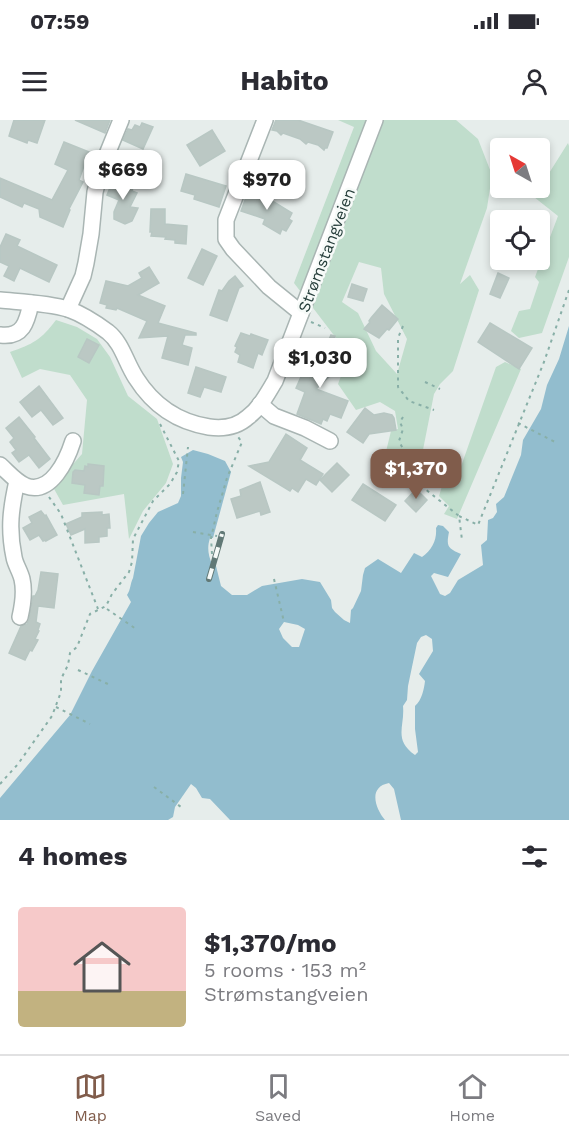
<!DOCTYPE html>
<meta charset="utf-8">
<style>
:root{--surface:#fff;--page:#f2f2f3;--text:#2b2b33;--muted:#7c7c81;--line:#e1e1e2;--accent:#805c4b}
body{margin:0;font-family:"Work Sans",sans-serif;background:var(--page);color:var(--text);height:100vh;display:flex;flex-direction:column;font-size:22px;white-space:nowrap}
*{box-sizing:border-box;margin:0}
p{font-size:20px;color:var(--muted)}
.icon{flex:none;width:33px;height:33px;fill:none;stroke:currentColor;stroke-width:2;stroke-linecap:round;stroke-linejoin:round}
.map{position:relative;height:700px;overflow:hidden}
.side{display:flex;flex-direction:column;background:var(--surface);flex:1}
.side>*{flex:none}
.needle{width:39px;rotate:321deg}
.fabs{position:absolute;left:490px;top:18px;display:grid;gap:12px}
.fabs a{display:grid;place-items:center;width:60px;height:60px;border-radius:6px;background:var(--surface);box-shadow:0 3px 9px #0003;font-size:30px}
.price{position:absolute;translate:-50% -51px;padding:0 14px;border-radius:12px;background:#fff;color:#222;font-size:20px;line-height:39px;filter:drop-shadow(0 2px 3px #0008)}
.price::after{content:'';position:absolute;left:50%;top:36px;width:18px;height:14px;margin-left:-9px;background:inherit;clip-path:polygon(0 0,100% 0,50% 100%)}
.price.active{background:var(--accent);color:#fff}
ul{padding:0;list-style:none}
li{display:flex;align-items:center;gap:18px;height:150px;padding:0 18px}
li+li{border-top:2px solid var(--line)}
li span{display:grid;place-items:center;flex:none;width:168px;height:120px;border-radius:6px;color:#555}
li>.icon{margin-inline-start:auto}
span .icon{width:72px;height:72px;fill:#fffc;stroke-width:1}
li b{font-size:26px}
h2{display:flex;justify-content:space-between;align-items:center;height:72px;padding:0 18px;font-size:26px}
.status{display:flex;justify-content:space-between;align-items:center;height:42px;padding:0 30px;background:var(--surface);direction:ltr}
.status svg{height:16px;fill:currentColor}
header{display:flex;justify-content:space-between;align-items:center;height:78px;padding:0 18px;background:var(--surface);font-size:27px;font-weight:700}
.dock{display:flex;justify-content:space-around;align-items:center;height:84px;border-top:2px solid var(--line);background:var(--surface);font-size:16px;color:var(--muted)}
.dock a{display:grid;justify-items:center;gap:3px}
.dock .active{color:var(--accent)}
.map>svg:first-child{display:block}
.green{fill:#c0ddcc;fill-rule:evenodd}
.water{fill:#92bdce;fill-rule:evenodd}
.building{fill:#bbc8c4;stroke:#b8c7c3;stroke-width:1.5}
.lines{fill:none;stroke-linecap:round;stroke-linejoin:round}
.minor-casing{stroke:#a9b5b3;stroke-width:18}
.path{stroke:#88afa7;stroke-width:2;stroke-dasharray:3 4.5;stroke-linecap:butt}
.minor{stroke:#fff;stroke-width:15}
.rail-casing{stroke:#617976;stroke-width:6}
.rail{stroke:#f6faf8;stroke-width:4;stroke-dasharray:11;stroke-linecap:butt}
.labels{text-anchor:middle;stroke-width:5;stroke-linejoin:round;paint-order:stroke}
.street-label{font-size:16px;fill:#263e3b;stroke:#f6faf8}
</style>
<div class="status"><b>07:59</b><svg viewBox="0 0 49 12"><path d="M0 12V9h3v3zM5 12V6h3v6zM10 12V3h3v9zM15 12V0h3v12zM26 1h20v11H26zM47 4h2v5h-2z"/></svg></div>
<header><svg class="icon" aria-label="menu" viewBox="0 0 24 24"><path d="M4 6h16M4 12h16M4 18h16"/></svg>Habito<svg class="icon" aria-label="person" viewBox="0 0 24 24"><circle cx="12" cy="8" r="4"/><path d="M4 21q1-7 8-7t8 7"/></svg></header>
<div class="map">
<svg width="569" height="700" viewBox="0 0 569 700">
<rect width="100%" height="100%" fill="#e6edeb"/>
<g class="green">
<path d="M338,0H456L478,19L492,55L487,88L460,164L470,155L479,170L453,251L440,264L434,274L420,345L412,356L400,359L392,356L382,348L391,311L398,309L395,291L380,282L356,290L338,264L349,235L294,163L354,7ZM359,142L381,148L384,174L407,219L397,254L376,231L358,193L342,182Z"/>
<path d="M568,23L569,26V137L542,213L519,218L511,211L519,191L530,189L539,162L535,157L558,96L534,77Z"/>
<path d="M56,200L77,207L97,219L110,237L128,276L157,299L173,344L166,363L143,391L129,419L124,374L63,385L53,367L82,334L87,280L70,255L40,249L22,258L10,232C33,224 41,220 56,200Z"/>
<path d="M505,242L521,249L457,399L444,394L449,386L439,376L445,356L458,355L496,247Z"/>
</g>
<path class="water" d="M569,206V700H401L394,669L389,663C368,667 375,688 385,700H230L210,679L202,678L196,668L191,664L175,687L173,697L168,700H0V678L70,595L92,551L131,482L127,475C131,469 130,464 133,458L141,416L149,403L158,392L178,383L181,376V358L183,342L181,337L193,330L208,334L225,341L231,352L213,418H210C207,427 208,435 212,444L216,446L221,466L232,475H247L262,466L302,459L320,462L331,480L332,488L335,492L344,500L350,503L351,490L353,488L361,471L363,455L365,448L378,439L401,453L414,433L422,437C432,430 437,420 436,408L438,405L443,406L449,412C446,427 448,428 461,434L448,457L434,453L431,456L440,474L445,476L450,473L458,460L483,445L481,425L487,420L488,400L493,398L497,392L496,384L504,377L521,335L523,320L541,289L547,265L559,239ZM284,502L298,505L305,509L299,527H292L283,518L279,509ZM426,515L432,519L433,531L419,554L425,561C424,569 422,580 415,586V609L418,632L415,635C393,619 405,607 403,586L407,580L408,566L417,523L421,517Z"/>
<g class="building">
<path d="M14,0H45L37,23L28,20L27,23L9,16Z"/>
<path d="M75,0H110L105,13Z"/>
<path d="M276,0H298L333,12L327,28H325L324,30L318,25L308,22L306,24L300,19L283,13L281,15L277,11L272,10Z"/>
<path d="M142,3L153,7L143,29L123,20L128,9L132,10L135,5L140,7Z"/>
<path d="M212,10L225,31L200,46L187,25Z"/>
<path d="M64,22L89,32L79,60L83,62L69,89L70,90L63,107L40,97L39,89L24,83L22,87L0,77V58L52,80L68,50L55,44Z"/>
<path d="M186,54L226,66L219,87L194,79L195,75L181,71Z"/>
<path d="M114,58L133,67L132,71L137,73L130,87L138,88L132,101L125,104L114,99V92L119,80L107,75Z"/>
<path d="M250,66L265,74L264,76L292,93L289,99L292,101L286,111L282,109L280,114L263,104L265,99L241,91Z"/>
<path d="M151,89H165V104L187,106L186,124L175,123V120L165,119L166,117L151,116L152,112H150Z"/>
<path d="M6,114L20,120L17,126L57,145L49,162L20,148L14,161L4,156L9,146L0,142V127Z"/>
<path d="M202,129L217,136L203,165L188,158Z"/>
<path d="M149,147L159,163L138,175L165,186L158,203L196,213V215H185L182,225L192,228L188,245L162,238L168,216L139,218L147,201L117,188L116,190L106,188L107,185L100,183L106,161L128,166L142,158L139,153Z"/>
<path d="M498,153L509,158L500,178L490,174Z"/>
<path d="M235,156L243,166L239,168L227,201L210,195L219,170L222,171L229,161Z"/>
<path d="M352,164L367,169L363,181L348,177Z"/>
<path d="M382,185L398,199L389,210L387,209L379,218L364,209L370,202L369,201L371,198Z"/>
<path d="M490,203L532,228L519,249L478,222Z"/>
<path d="M241,213L250,216L251,214L268,220L262,235L258,233L253,248L238,242L240,235L235,232L237,227L235,226Z"/>
<path d="M331,215L335,216L331,238L336,245L333,253L316,269L348,281L341,298L330,294L327,301L323,299L321,304L297,294L305,272L296,268L304,250L307,252L313,236L321,239Z"/>
<path d="M87,219L99,225L89,243L78,237Z"/>
<path d="M196,247L226,257L221,272L204,267L200,277L188,273Z"/>
<path d="M39,266L63,298L53,305L41,290L32,297L20,282Z"/>
<path d="M365,288L374,295L384,293L392,295L394,298L396,310L369,314L363,323L347,312Z"/>
<path d="M19,297L35,317L34,318L50,339L39,348L29,335L19,342L12,333L16,330L10,322L14,318L6,308Z"/>
<path d="M286,314L307,328L300,340L323,354L316,365L306,359L298,372L292,368L290,371L249,346L269,342Z"/>
<path d="M337,343L349,355L332,372L320,360Z"/>
<path d="M88,344L104,346L103,366H100L99,375L84,373L85,365L72,363L73,352L75,350L84,351L85,346L88,347Z"/>
<path d="M260,362L270,392L261,395L260,391L237,398L231,379L241,376L240,370Z"/>
<path d="M363,364L396,385L385,401L352,380Z"/>
<path d="M416,369L427,380L416,392L405,381Z"/>
<path d="M41,391L45,396L46,395L57,415L46,421V420L43,421L39,415L30,420L23,408L32,403L29,397Z"/>
<path d="M102,392V395L109,394L110,408H107V416L99,417V422L85,423V409L71,415L66,404L82,397V393Z"/>
<path d="M41,452L58,454L54,488L38,486L36,502L40,504L38,510L39,511L35,519L38,520L32,531L30,530L25,540L9,533L21,506L27,504L29,500L33,476H35L38,470Z"/>
</g>
<g class="lines">
<defs>
<g id="minor">
<path d="M265,0L226,100V119L233,129L269,167L301,193"/>
<path d="M0,180C21,182 48,183 68,189C82,194 96,203 108,212C122,223 126,243 136,258C153,285 178,302 209,307C223,309 237,307 248,297C260,288 267,274 275,261L375,0"/>
<path d="M68,189L83,156L86,143L91,114L95,72L101,49L121,0"/>
<path d="M0,215C23,218 27,202 31,183"/>
<path d="M260,284L274,296L305,308L330,321"/>
<path d="M0,345C8,352 16,362 26,366C51,375 67,340 73,321"/>
<path d="M17,361C11,388 8,408 14,437C15,444 20,451 22,459C25,472 23,484 20,497"/>
</g>
</defs>
<use href="#minor" class="minor-casing"/>
<g class="path">
<path d="M311,202L325,208"/>
<path d="M403,206L398,218V267L409,281L434,290"/>
<path d="M425,262L440,269"/>
<path d="M403,297L400,302L403,309L399,321L408,339L416,345L420,352"/>
<path d="M518,303L555,322"/>
<path d="M415,361L459,396L462,420"/>
<path d="M183,374L188,327"/>
<path d="M49,377L61,394L98,489"/>
<path d="M459,396L478,405L544,242L569,170"/>
<path d="M193,412L217,416"/>
<path d="M212,434L211,418L217,392L227,358L242,322L238,317"/>
<path d="M274,459L284,502"/>
<path d="M107,489L136,509"/>
<path d="M78,550L110,565"/>
<path d="M56,587L90,604"/>
<path d="M0,664L18,644L52,596L61,572V559L68,545L70,533L77,527L90,494L106,486L112,474L129,452L132,442L133,419L153,381L170,364L177,352L179,341L160,304V301"/>
<path d="M154,667L181,687"/>
</g>
<use href="#minor" class="minor"/>
<defs>
<path id="rail" d="M209,459L222,414"/>
</defs>
<use href="#rail" class="rail-casing"/>
<use href="#rail" class="rail"/>
</g>
<g class="labels">
<g class="street-label">
<text transform="translate(326 130) rotate(-69)" y="6">Strømstangveien</text>
</g>
</g>
</svg>
<div class="fabs">
<a><svg class="needle" viewBox="-14 -14 28 28"><path d="M0-13l5 13h-10z" fill="#e53935"/><path d="M0 13l5-13h-10z" fill="#7c7c81"/></svg></a>
<a><svg class="icon" aria-label="locate" viewBox="0 0 24 24"><circle cx="12" cy="12" r="6"/><path d="M12 2v4M12 18v4M2 12h4M18 12h4"/></svg></a>
</div>
<b class="price" style="left:123px;top:81px">$669</b>
<b class="price" style="left:267px;top:91px">$970</b>
<b class="price" style="left:320px;top:269px">$1,030</b>
<b class="price active" style="left:416px;top:380px">$1,370</b>
</div>
<section class="side">
<h2>4 homes<svg class="icon" aria-label="filters" viewBox="0 0 24 24"><path d="M4 7h16M4 17h16"/><circle cx="9" cy="7" r="2"/><circle cx="15" cy="17" r="2"/></svg></h2>
<ul>
<li><span style="background:linear-gradient(#f6c9c9 70%,#c2b280 0)"><svg class="icon" aria-label="home" viewBox="0 0 24 24"><path d="M3 11l9-7 9 7M6 9v11h12V9"/></svg></span><div><b>$1,370/mo</b><p>5 rooms · 153 m²</p><p>Strømstangveien</p></div></li>
</ul>
</section>
<nav class="dock">
<a class="active"><svg class="icon" aria-label="map" viewBox="0 0 24 24"><path d="M3 6l6-2 6 2 6-2v14l-6 2-6-2-6 2zM9 4v14M15 6v14"/></svg>Map</a>
<a><svg class="icon" aria-label="saved" viewBox="0 0 24 24"><path d="M7 4h10v16l-5-4-5 4z"/></svg>Saved</a>
<a><svg class="icon" aria-label="home" viewBox="0 0 24 24"><path d="M3 11l9-7 9 7M6 9v11h12V9"/></svg>Home</a>
</nav>
